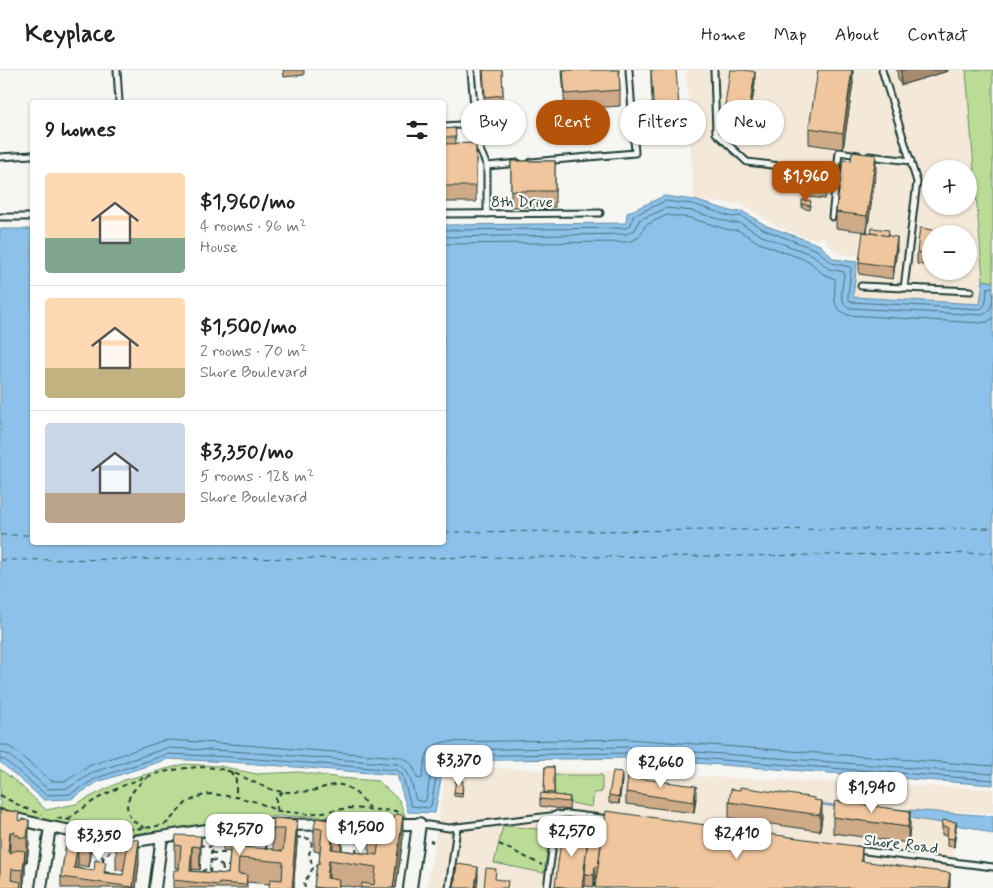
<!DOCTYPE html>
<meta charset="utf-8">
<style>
:root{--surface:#fff;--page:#f2f2f2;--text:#222;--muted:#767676;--line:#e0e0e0;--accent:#b45309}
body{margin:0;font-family:Mynerve,sans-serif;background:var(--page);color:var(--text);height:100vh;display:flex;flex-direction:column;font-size:19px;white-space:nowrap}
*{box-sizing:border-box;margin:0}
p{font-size:16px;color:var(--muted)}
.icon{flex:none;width:28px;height:28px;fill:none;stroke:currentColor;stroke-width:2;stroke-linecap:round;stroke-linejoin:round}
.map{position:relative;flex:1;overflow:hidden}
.drawer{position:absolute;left:30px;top:30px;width:416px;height:445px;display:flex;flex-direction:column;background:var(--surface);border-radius:5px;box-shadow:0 1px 4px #0004}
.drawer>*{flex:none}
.guide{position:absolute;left:461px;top:30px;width:456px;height:45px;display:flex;gap:10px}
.fabs{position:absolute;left:922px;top:90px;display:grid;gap:10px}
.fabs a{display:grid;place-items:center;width:55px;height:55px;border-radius:50%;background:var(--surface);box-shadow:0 1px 4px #0004;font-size:25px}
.price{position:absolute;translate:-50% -42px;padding:0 11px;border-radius:10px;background:#fff;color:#222;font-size:16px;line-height:32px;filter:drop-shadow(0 1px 2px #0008)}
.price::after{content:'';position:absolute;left:50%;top:30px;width:15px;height:11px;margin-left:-8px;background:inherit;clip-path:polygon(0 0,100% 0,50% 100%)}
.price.current{background:var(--accent);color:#fff}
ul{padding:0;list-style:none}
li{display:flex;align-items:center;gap:15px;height:125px;padding:0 15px}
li+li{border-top:1px solid var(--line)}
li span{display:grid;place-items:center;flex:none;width:140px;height:100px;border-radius:5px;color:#555}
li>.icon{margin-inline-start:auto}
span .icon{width:60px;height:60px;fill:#fffc;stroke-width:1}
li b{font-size:21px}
h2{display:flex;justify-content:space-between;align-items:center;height:60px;padding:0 15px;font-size:21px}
.tag{padding:0 18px;border-radius:22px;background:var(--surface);box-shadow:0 1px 4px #0004;font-size:18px;line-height:45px}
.tag.current{background:var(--accent);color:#fff}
header{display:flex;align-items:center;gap:30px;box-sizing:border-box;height:70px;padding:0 25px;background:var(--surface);border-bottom:1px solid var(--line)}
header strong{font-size:24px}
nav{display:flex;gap:28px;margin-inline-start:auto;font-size:18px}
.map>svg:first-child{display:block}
.built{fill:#f4e8d9;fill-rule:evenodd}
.green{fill:#badc96;stroke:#6c8c65}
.water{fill:#8dc1ea;stroke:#618ca1}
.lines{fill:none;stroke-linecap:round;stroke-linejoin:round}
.shore{stroke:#4b727d;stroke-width:1}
.ferry{stroke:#3a5e62;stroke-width:1;stroke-dasharray:6 5;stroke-linecap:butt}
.service-casing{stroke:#1f3d34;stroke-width:9}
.minor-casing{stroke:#1f3d34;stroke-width:14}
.tertiary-casing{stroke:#1f3d34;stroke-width:16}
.path{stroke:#1f3d34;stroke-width:2;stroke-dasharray:5 4;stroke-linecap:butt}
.service{stroke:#f6f6f2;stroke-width:5}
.minor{stroke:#f6f6f2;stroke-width:10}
.tertiary{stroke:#f6f6f2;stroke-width:12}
.wall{fill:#ceaa88;stroke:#1f3d34}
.shaded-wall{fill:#a78b6f;stroke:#1f3d34}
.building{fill:#efc69e;stroke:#1f3d34}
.labels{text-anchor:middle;stroke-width:4.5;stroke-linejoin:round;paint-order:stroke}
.street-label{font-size:16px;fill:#1f3d34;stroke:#f6f6f2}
</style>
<header>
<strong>Keyplace</strong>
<nav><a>Home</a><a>Map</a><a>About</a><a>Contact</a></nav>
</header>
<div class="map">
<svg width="993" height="818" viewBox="0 0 993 818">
<rect width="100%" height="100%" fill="#f6f6f2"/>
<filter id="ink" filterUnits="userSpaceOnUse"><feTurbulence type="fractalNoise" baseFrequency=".02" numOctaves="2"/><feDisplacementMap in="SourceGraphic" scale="10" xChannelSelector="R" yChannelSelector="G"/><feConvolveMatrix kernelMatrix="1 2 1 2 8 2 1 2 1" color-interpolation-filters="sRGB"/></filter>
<g filter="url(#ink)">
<g class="built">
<path d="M686,0H966L983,210L981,234L853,227L858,184L852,186L840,184L829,176L823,166L818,169L809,168L778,157L743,135L694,130ZM931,99H969V136H931ZM931,164H969V201H931Z"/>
<path d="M447,696L993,719V743L959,742L949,818H427Z"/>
</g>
<g class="green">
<path d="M966,0H993V212L983,210Z"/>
<path d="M185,694L220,696L256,704L300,702L340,708L378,711L399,730L406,748L275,746L236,749L153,762L120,765L68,754L48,751L0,740V699L19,714L46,740L76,734L124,710Z"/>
<path d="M554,705H602V722L594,723L592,737L555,730Z"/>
<path d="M503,756L550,760L544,803L494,793Z"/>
</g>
<g class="water">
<path d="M664,126L694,130L734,142L742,141L767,156L820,175L834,189L857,192L853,227L980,234L983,210L993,212V715L627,688L444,691L435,743L408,742L397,705L230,692L168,689L98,712L71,729L44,730L0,692V159H32V472H444V155L626,153L627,143Z"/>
<path d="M810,733L993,746V765L974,758Z"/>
</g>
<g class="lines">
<g class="shore">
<path d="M444,160L626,158L631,155L633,146L665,131L693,134L732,147L741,146L765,160L817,180L832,193L850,197L851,199L848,226L849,230L852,232L980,239C988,236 986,225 987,218L993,217"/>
<path d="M444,167L627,164L635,160L639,150L667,138L692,141L732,153H740L762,166L813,185L829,199L844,202C844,215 836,231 850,238L981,245C992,242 992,234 993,224"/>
<path d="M444,174L627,172L634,170L639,167L646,155L667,145L690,148L729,160H738L759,173L809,191L823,204L835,209C836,225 829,237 848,245L979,253L987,252L993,248"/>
<path d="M0,675H6L13,679L51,711H66L91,695L162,671L168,670L231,674L399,687C411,690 414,697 417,708L420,709L422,708C425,691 425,675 445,672L628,669L993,696"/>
<path d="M0,682L9,685L48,719L68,718L94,702L167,678L231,681L398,694C411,699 412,718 416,730L423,732L426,730L434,687L439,681L444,680L627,677L993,704"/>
<path d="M0,689L5,690L46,725L70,724L97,708L168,684L230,687L397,700L402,704L411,736L428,738L431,736L439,690L441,687L445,686L627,683L993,710"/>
</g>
<g class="ferry">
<path d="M444,462L993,458"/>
<path d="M0,465H32"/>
<path d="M0,490L736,486L993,483"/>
</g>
<defs>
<g id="service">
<path d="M117,0L119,32"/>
<path d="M471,0L477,73L487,96V144"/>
<path d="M714,0L716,63L747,92L837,103"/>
<path d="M882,0L917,112L904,218"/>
<path d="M444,56L475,54"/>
<path d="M869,86L911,91"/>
<path d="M0,87L32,85"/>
<path d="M531,92L635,83L629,0"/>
<path d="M487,96L518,93"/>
<path d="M444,144L600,143"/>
<path d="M0,147H32"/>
<path d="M832,147L839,82L858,85"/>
<path d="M861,216L971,221"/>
<path d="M421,754L449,758L567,744L610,749"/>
<path d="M857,780L993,797"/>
<path d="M449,818L457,757"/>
<path d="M547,818L557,744"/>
</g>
<g id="minor">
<path d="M0,745L50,757L129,772L239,755L419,754"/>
<path d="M41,818L50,757"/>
<path d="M155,818L162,767"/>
</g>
<path id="tertiary" d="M410,818L419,754"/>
</defs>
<use href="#service" class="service-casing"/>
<use href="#minor" class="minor-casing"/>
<use href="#tertiary" class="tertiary-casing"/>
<g class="path">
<path d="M230,701L236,710V727"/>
<path d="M0,725L24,738L41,744"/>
<path d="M278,741L276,734V727L283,722"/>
<path d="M57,748L129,759L145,758L162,755L167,753L186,733L194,729L204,725L211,724L236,727L257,732L278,741L309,744L349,738L396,741L400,746"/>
<path d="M68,749C82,739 95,729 110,722C142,705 196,689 231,702C249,708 264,720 284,722C292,722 302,722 311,721C322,719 336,711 347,717C357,722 363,730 369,738"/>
<path d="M145,758C142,756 135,753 132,750C119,732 135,717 148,707"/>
<path d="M296,767L311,769L312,771L311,780L309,783L313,798L304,813L305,818"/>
<path d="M430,771L433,772"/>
<path d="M499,774L542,795"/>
<path d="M199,775L211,777"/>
<path d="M100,777L103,789"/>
<path d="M266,779L267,764"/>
<path d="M211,783H230"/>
<path d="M356,783L357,771L345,769V767L358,769V763"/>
<path d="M211,790L216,791L222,796H231"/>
<path d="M103,792V789L112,779"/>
<path d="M222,796L224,804"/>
<path d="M82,799L92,800"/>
<path d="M104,802L114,804"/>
<path d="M202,802L210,796"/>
<path d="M210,803L212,769"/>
</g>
<use href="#service" class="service"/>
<use href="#minor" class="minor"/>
<use href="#tertiary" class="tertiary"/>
</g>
<g class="wall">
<path d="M283,0H304V5L284,7Z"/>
<path d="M482,0H502L503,25V41L485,42Z"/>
<path d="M562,0H619L620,20V36L565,40Z"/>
<path d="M651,0L680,48V63L654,65L651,12Z"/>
<path d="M897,0H948V1L901,15L898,9Z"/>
<path d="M755,13L749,53L735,51V49L725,47V35Z"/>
<path d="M853,13L843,79L809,74V58Z"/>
<path d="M455,58L456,74L476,73V132H444V59Z"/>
<rect x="511" y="91" width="44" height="46"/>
<path d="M876,101L867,162L836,158V142Z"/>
<path d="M811,108V113L826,115L825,129L809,127V124H806V116Z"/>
<path d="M802,134L811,135L810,140L802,138Z"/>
<path d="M931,164V196L917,194V182Z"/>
<path d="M889,166L897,179L893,209L859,204V192Z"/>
<path d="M545,697H554V725L570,727L569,740L540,736V729L544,723Z"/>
<path d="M622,710L619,734L609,733V725Z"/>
<path d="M463,715L462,727L454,726V722Z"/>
<path d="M626,722L696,728L694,743L626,734Z"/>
<path d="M815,730L822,747L820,761L729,748V732Z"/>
<path d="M0,740L19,751L29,773L27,792L25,791V804L23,818H0Z"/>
<path d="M833,747L910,757L908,773L833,763Z"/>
<path d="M247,749V778L273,780V759L297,750V773L294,809V818L269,814L247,812V818H173V810L179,800V798H175V775L201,766L200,800L192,799V801L228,804L230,782L223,781V758Z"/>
<path d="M942,750L956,760L954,777L947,776V765H942Z"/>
<path d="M342,752V780L369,784V763L403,768L396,818H361L339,815V818H314L317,794H319L320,782L314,781V758Z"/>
<path d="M68,760L91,763V786L89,797L78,795L77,798L123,805L124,801L116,800V777L117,767L139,793L136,818H61V807Z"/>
<path d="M589,763L862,791L950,818L595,808L594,817L585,816V811L584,818H555V816Z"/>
</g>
<g class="shaded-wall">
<path d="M853,0V13L843,79V63Z"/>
<path d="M901,0H948V1L901,15Z"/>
<path d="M755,2V13L749,53V41Z"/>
<path d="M876,85V101L867,162V146Z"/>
<path d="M897,167V179L893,209V197Z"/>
<path d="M622,702V710L619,734V727Z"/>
<path d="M696,716V728L694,743V732Z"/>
<path d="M822,731V747L820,761V745Z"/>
<path d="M910,741V757L908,773V757Z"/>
<path d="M403,745V768L396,818H393Z"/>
<path d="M29,750V773L27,792V768Z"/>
<path d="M297,750V773L294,809V818H292L293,797Z"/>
<path d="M342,752V775L341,785V762Z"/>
<path d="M956,752V760L954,777V769Z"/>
<path d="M589,759V775L585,804V811L584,818H582Z"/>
<path d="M333,761V784L331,779Z"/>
<path d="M10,762V785L8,782Z"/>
<path d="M91,763V786L89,797V774Z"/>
<path d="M201,766V789L200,800V777Z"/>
<path d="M139,770V793L136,818H133Z"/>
<path d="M78,772V795L76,809L74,798Z"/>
<path d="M192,776V799L191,812L190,801Z"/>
<path d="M862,777V792L861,791Z"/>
<path d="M25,781V804L23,818V800Z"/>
<path d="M329,790V814L327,808Z"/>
<path d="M478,797V809L477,818H475Z"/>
<path d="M595,797V808L594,817V805Z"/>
<path d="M950,803V818H948Z"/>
</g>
<g class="building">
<path d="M483,0H502L503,25L485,27Z"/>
<path d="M563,0H619L620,20L565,24Z"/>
<path d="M651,0H676L680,48L654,49Z"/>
<path d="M730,0H744L755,2L749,41L735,39V37L725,35Z"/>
<path d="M818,0H852L843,63L809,58Z"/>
<path d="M455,58L456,67H444V59Z"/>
<path d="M476,73V116H444V74Z"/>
<path d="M852,82L876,85L867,146L836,142L843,90L851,91Z"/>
<rect x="511" y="91" width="44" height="30"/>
<path d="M808,99L811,100L810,112L826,115L825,121L809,119V116H806Z"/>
<path d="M802,130L811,131L810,136L802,134Z"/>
<path d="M872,158L889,160L888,166L871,163Z"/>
<path d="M920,158L954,163L953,164H931V185L917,182Z"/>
<path d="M863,162L897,167L893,197L859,192Z"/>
<path d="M545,697H554V723L544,722Z"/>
<path d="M613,701L622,702L619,727L609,725Z"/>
<path d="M628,707L696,716L694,732L626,722Z"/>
<path d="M456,710L463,711L462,723L454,722Z"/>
<path d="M740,717L815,728L814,730L822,731L820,745L729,732L731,719L740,720Z"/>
<path d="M541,723L570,727L569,732L540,729Z"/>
<path d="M835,731L910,741L908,757L833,747Z"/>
<path d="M0,740L19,742L18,750L21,751L22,749L29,750L27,768L19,767V765H14L15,762H10L8,782L12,783V781H16L17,780L25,781L23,800L12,799L11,810L21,812L20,818H0Z"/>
<path d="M606,741L862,777L861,791L950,803L948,818H595Z"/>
<path d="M395,744L403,745L393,818H361L362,813L374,815L376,797L329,790L327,808L339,810L338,818H323L314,817L317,794H319L322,759L314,758L316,748L342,752L341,762L333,761L331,779L377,785L380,764L369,763L370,753L393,756Z"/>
<path d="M223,748L247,749V759H241L240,777L273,779V780L283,781L285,759H273L274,748L297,750L293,797H294L292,818H269L270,809L282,810L283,792L239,788L238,804L247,805L246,815L219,813V815L173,810L174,800H179L181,776L175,775L176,765L201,766L200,777L192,776L190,801L228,804L231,772V759L223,758Z"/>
<path d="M942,750L956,752L954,769L947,768L948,757H942Z"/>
<path d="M563,756L589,759L582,818H571L555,816Z"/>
<path d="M68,760L91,763L89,774L78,772L74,798L94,801L95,790L106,792L104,803L123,805L127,779L116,777L117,767L139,770L133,817L61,807Z"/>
<path d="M589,763L602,765L598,797H595L594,805L585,804L586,792H585Z"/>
<path d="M457,794L478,797L475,818H454Z"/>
<path d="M486,798L496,799L495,809L508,811L507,818H484Z"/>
</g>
</g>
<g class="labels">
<g class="street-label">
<text x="522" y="137">8th Drive</text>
<text transform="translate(901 773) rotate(7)" y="6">Shore Road</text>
</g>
</g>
</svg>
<div class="fabs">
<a>+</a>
<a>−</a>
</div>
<b class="price current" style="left:806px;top:133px">$1,960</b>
<b class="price" style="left:459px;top:717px">$3,370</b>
<b class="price" style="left:661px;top:719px">$2,660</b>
<b class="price" style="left:872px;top:744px">$1,940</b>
<b class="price" style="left:361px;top:784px">$1,500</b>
<b class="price" style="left:240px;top:786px">$2,570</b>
<b class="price" style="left:572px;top:788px">$2,570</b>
<b class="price" style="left:737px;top:790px">$2,410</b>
<b class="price" style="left:99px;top:792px">$3,350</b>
<div class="guide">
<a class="tag">Buy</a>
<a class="tag current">Rent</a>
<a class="tag">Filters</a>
<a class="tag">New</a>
</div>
<section class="drawer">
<h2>9 homes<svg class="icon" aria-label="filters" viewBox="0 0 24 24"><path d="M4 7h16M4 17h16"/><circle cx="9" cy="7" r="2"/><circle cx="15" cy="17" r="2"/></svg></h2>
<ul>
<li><span style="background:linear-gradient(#ffd9b3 65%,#7fa58c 0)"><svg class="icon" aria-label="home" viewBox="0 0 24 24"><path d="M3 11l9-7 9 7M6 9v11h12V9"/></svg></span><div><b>$1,960/mo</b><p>4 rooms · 96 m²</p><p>House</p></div></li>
<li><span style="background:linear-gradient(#ffd9b3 70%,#c2b280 0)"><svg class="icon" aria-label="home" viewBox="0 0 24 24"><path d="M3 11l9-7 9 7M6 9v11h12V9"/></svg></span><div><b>$1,500/mo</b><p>2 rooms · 70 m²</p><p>Shore Boulevard</p></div></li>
<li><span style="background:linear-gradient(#c9d6e8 70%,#b9a48a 0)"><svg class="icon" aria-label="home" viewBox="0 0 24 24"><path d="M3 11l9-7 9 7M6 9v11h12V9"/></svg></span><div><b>$3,350/mo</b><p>5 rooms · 128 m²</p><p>Shore Boulevard</p></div></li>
</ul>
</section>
</div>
